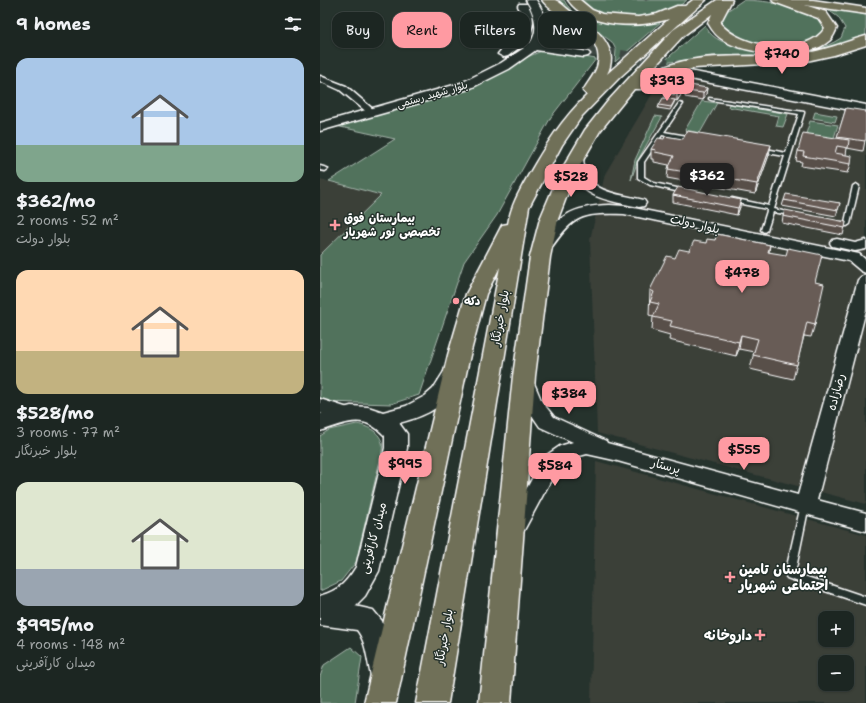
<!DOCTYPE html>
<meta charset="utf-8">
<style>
:root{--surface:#1c2622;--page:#29322f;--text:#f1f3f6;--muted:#a0a5a5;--line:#3a4340;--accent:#ff9aa2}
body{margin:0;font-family:"Shantell Sans","Playpen Sans Arabic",sans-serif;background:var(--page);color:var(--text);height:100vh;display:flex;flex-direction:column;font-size:15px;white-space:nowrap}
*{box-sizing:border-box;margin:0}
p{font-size:13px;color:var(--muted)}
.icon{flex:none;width:22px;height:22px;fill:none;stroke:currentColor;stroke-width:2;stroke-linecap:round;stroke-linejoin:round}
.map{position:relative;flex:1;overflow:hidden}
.sheet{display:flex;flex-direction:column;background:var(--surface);width:320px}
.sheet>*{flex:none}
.hud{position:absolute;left:12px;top:12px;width:380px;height:36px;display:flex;gap:8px}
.buttons{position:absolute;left:498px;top:611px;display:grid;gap:8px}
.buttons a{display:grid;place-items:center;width:36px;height:36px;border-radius:8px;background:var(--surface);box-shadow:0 1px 3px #0004,0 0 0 1px var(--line);font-size:20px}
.price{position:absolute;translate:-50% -34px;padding:0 9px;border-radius:8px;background:var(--accent);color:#111;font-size:13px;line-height:26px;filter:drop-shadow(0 1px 2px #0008)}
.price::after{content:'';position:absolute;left:50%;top:24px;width:12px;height:9px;margin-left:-6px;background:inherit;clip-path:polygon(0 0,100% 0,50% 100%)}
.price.on{background:#222;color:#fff}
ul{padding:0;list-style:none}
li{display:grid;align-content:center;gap:8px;height:212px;padding:0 16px}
li span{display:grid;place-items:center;height:124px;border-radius:12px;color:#555}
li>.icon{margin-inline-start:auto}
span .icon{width:72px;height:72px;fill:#fffc;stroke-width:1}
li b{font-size:17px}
h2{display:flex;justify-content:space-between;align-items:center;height:48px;padding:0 16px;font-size:17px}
.pill{padding:0 14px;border-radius:12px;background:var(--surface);box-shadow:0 1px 3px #0004,0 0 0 1px var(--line);font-size:14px;line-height:36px}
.pill.on{background:var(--accent);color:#111}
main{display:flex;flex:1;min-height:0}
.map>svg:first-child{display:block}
.built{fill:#3a3f39;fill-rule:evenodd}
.green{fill:#51725c;stroke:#a8b8ae}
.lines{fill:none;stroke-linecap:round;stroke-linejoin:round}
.secondary-tunnel{stroke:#3c4742;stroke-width:12;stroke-dasharray:12 6;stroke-linecap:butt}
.service-casing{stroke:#fff;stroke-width:3}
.minor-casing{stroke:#fff;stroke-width:3}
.tertiary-casing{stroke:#fff;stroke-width:3}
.secondary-casing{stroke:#fff;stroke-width:3}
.primary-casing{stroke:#fff;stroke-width:3}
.trunk-casing{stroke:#fff;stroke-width:3}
.service{fill:#26332d;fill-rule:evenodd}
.minor{fill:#26332d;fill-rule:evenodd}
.tertiary{fill:#26332d;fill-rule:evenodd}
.secondary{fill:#26332d;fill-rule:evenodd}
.primary{fill:#706f59;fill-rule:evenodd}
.trunk{fill:#706f59;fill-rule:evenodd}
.wall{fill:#594f4a;stroke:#fff}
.shaded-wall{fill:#49403c;stroke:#fff}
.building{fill:#685c56;stroke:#fff}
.poi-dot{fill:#ff9aa2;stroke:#26332d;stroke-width:1.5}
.labels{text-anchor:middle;stroke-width:3;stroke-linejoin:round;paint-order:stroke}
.far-street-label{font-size:10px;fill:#fff;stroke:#26332d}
.poi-label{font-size:12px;font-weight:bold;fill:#fff;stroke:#26332d;text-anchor:start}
.street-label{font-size:12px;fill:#fff;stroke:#26332d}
.near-poi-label{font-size:14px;font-weight:bold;fill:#fff;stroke:#26332d;text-anchor:start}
</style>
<main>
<section class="sheet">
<h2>9 homes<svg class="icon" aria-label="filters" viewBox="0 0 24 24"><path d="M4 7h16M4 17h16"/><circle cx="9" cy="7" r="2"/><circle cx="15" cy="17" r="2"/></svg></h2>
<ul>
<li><span style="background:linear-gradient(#a9c7e8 70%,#7fa58c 0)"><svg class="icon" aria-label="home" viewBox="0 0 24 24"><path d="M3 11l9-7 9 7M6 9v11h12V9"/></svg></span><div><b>$362/mo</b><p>2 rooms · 52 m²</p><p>بلوار دولت</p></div></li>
<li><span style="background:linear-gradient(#ffd9b3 65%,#c2b280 0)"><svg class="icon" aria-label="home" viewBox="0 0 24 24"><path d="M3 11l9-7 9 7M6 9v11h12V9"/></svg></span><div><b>$528/mo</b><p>3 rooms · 77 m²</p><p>بلوار خبرنگار</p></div></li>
<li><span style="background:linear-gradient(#dfe7d0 70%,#9aa5b1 0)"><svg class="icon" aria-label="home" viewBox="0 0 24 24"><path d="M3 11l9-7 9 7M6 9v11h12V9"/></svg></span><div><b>$995/mo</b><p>4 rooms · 148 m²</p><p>میدان کارآفرینی</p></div></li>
</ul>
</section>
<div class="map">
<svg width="546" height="703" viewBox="0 0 546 703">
<rect width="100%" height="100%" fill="#26332d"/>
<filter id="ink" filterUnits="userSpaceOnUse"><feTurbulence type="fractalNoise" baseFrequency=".025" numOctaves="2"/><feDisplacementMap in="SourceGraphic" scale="8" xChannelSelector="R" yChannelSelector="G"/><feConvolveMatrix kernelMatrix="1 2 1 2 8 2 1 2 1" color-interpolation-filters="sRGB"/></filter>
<g filter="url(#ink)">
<g class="built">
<path d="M353,76L546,114V504L277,433L270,240L285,174L338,84Z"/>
<path d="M0,179L61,195L0,255Z"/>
<path d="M276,461L546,535V703H271ZM505,618H527V640H505ZM505,662H527V684H505Z"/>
</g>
<g class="green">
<path d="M239,0H244C258,30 314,24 341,22L295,62L296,50L292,42L246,8Z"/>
<path d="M261,0H367C360,6 351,11 343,13C323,18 270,22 261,0Z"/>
<path d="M423,0C443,0 500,7 505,29C491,51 443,47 422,39C414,37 407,30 400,26L399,19L404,13Z"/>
<path d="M504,7L546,13V35L515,47L481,55L382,58L342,63L385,25C390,37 401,42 413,45C448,57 489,59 521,38L525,28L518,17Z"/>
<path d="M224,50L276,59L231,117L177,215L144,262L99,395L71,404L6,402L0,397V255L61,195L9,181L75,139L16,126L102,101Z"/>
<path d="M382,101L397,103L380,133L365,130Z"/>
<path d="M409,104L468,114L463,127L456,126L459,116L408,107Z"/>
<path d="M495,112L517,116L515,122L493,118Z"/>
<path d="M335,116L342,117L318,160L311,180L315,160Z"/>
<path d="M490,121L518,125L513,141L485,137Z"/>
<path d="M37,424C51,427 65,435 62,451L36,562L21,581L0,591V436L9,430Z"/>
<path d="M31,647L42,657L35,703H0V677L4,665Z"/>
</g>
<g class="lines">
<path class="secondary-tunnel" d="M265,49L373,70"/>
<defs>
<g id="service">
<path d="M389,98L484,112V113L454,209L475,214V216L453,212L447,230L444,232L441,230L447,211V209L412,202L409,200L412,198L449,206L465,156L441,152L438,150L441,148L466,153L479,114L391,100L389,99Z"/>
<path d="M359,103L363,104L344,132L373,137L376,139L373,141L342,135L324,162V177L334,183L366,190L367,191L364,193L330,185L318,178V162Z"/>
<path d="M0,166L7,168L8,169L5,171L0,170Z"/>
<path d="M536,184L539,186L530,224L527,226L515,224V222H525L533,186Z"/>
<path d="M485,501L488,503L489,505L475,573L546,597V605L467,578L465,575L481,505L482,503Z"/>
</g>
<path id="minor" d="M0,76L26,86L55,111L51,114L48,113L20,90L0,81Z"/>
<g id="tertiary">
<path d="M257,153L263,157C264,194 296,193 324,200L326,203L324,206L319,207C288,200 251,198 251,157Z"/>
<path d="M290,205L304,206L539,254L546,260V273L541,271L529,261L304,214C260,213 254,215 229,251H219L217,248C236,216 252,206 290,205Z"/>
<path d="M517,239L535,243L546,240V249L535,251L512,246L510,243L512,240Z"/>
<path d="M546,275V310L497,500L546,513V531L294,460L267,454L252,458L238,467L202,534L195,537L188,534L185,528L224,457L240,446L253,442L220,427L205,405L196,380L199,376L205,374L211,376L222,402L234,417L286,441L287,443L478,495L538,280L541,277Z"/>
<path d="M0,399L28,408L31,413L28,418L22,420L0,413Z"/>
</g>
<g id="secondary">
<path d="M206,0H216C225,13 231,30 221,44L268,52L270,54L268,56L264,57L216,50L189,69L149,89L0,131V123L141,83L181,63L204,48L200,47L188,56L184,57L178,54C191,36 213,35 198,6L199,4H207C216,18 214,28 205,42L210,43C220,30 214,12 206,0Z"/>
<path d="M364,70L546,105V113L360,77L358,74L360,71Z"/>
<path d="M132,368L139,370L142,375C128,405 110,415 79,423L87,434V448L59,571L45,596L35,606L53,610L62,621L77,673L73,682L63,686L53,682C47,666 48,644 37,630L0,625V596C19,590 25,584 36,567L65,448V436C43,412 26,423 0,431V414L31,406L48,407L63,412L86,406L105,396L113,389L125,370Z"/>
</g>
<path id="primary" d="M464,0H493L546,8V14L470,3Z"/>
<g id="trunk">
<path d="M222,0C226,0 231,0 235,0C239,1 246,8 250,11C271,25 302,45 287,74L349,19C318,28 268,29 248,0H260L272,10L282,14L318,17L337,14L357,6H365L373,0H386L300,77L262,116L242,145L209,207L128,703H96L180,267L166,294L150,355L76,703H44L128,355L146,294L180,229L182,225L188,224C191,206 199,192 208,176C225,146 242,119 267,95L263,91C267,83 274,76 277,67C288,32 237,22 222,0Z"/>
<path d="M397,0H412L400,23C420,48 486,58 505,28L498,18L454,2L452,0H470L506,12L517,28C515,32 513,38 509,41C488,60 427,55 405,41C397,37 392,30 388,23L392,14L363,36L327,75C373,48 431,60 481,54C504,51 524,42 546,36V45L514,55L482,62L374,68L342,78L323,89H314L280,131L255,174L238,219L230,257L215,376L191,703H159L193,376L210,257L220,219L239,174L265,130L288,101L353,30Z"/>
</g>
</defs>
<use href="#service" class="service-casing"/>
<use href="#minor" class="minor-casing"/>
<use href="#tertiary" class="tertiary-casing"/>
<use href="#secondary" class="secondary-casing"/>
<use href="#primary" class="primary-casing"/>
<use href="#trunk" class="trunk-casing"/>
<use href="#service" class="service"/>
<use href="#minor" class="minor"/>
<use href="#tertiary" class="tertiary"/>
<use href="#secondary" class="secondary"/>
<use href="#primary" class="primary"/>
<use href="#trunk" class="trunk"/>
</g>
<g class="wall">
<path d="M387,88L386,94L383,100L365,97L366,91Z"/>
<path d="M364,90L357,101L355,100L354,103L350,110L338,108L339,105L345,98V93Z"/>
<path d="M526,108L545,141L543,151L527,148L526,155L531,164L528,173L481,166L482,162L476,161L478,151L517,138Z"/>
<path d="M331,149L449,155L435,194L347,178L348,169L349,165L334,162V159H331Z"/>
<path d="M353,195L420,207L417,215L353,202Z"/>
<path d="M464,200L520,203L516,216L462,206Z"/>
<path d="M463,216L526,222L523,235L462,223Z"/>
<path d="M395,240L450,245L449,252L495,282V324L491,337L484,336L473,379L430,369L434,352L419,349L416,356L349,340L350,335L332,330L333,316L329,315L330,290L355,258L386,243Z"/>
</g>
<g class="shaded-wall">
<path d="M365,84L364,90L357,101V95Z"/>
<path d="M387,88L386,94L383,100V93Z"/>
<path d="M451,145L449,155L435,194L437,184Z"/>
<path d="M421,200L420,207L417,215L418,208Z"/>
<path d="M421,335L419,349L416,356L419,342Z"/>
</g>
<g class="building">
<path d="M353,82L365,84L357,95L345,93Z"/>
<path d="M370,85L387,88L383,93L366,91Z"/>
<path d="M343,98L355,100L351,107L339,105Z"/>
<path d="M526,108L546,111V139L545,141L517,137Z"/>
<path d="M367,131L451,145L437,184L348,169L354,156L335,152L336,150L331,149L338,138L344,139L345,136L363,139Z"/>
<path d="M483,133L529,140L528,148L517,146L515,153L532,156L531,164L483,156L484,152L478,151Z"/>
<path d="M358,187L421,200L418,208L353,195Z"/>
<path d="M466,194L520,203L518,210L464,200Z"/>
<path d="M465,210L526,222L525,228L463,216Z"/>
<path d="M397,234L450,245L448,252L466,255L468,248L502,255L495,282L504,284L495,324L487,322L477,365L433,355L438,339L421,335L419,342L350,326L352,321L333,317L339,304L330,302L334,292L330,290L347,256L355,258L359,249L369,251L374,241L386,243L387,239L395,240Z"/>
</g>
</g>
<g class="poi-dot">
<path d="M13 219h4v4h4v4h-4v4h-4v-4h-4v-4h4z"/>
<circle cx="136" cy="301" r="4"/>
<path d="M408 571h4v4h4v4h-4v4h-4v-4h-4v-4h4z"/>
<path d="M438 629h4v4h4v4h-4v4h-4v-4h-4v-4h4z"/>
</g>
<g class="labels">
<g class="far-street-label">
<text transform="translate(112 94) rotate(-16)" y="4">بلوار شهید رستمی</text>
</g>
<g class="poi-label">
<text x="24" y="222">بیمارستان فوق<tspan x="24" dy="14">تخصصی نور شهریار</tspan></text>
<text x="144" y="305">دکه</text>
</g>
<g class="street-label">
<text transform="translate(375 224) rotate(13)" y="4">بلوار دولت</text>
<text transform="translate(180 318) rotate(-80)" y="4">بلوار خبرنگار</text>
<text transform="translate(516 392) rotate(-75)" y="4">رضازاده</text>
<text transform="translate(346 466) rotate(15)" y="4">پرستار</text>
<text transform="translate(53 538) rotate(-75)" y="4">میدان کارآفرینی</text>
<text transform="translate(124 637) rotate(-80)" y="4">بلوار خبرنگار</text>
</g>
<g class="near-poi-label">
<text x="419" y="574">بیمارستان تامین<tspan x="419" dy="16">اجتماعی شهریار</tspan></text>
<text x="432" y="640" text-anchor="end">داروخانه</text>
</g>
</g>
</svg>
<div class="buttons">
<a>+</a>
<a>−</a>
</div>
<b class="price" style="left:462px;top:75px">$740</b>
<b class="price" style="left:347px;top:102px">$393</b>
<b class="price on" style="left:387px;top:197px">$362</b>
<b class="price" style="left:251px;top:198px">$528</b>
<b class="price" style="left:422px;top:294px">$478</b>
<b class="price" style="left:249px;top:415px">$384</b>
<b class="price" style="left:424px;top:471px">$555</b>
<b class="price" style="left:85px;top:485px">$995</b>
<b class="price" style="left:235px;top:487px">$584</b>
<div class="hud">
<a class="pill">Buy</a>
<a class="pill on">Rent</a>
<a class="pill">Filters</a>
<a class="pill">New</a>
</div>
</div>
</main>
